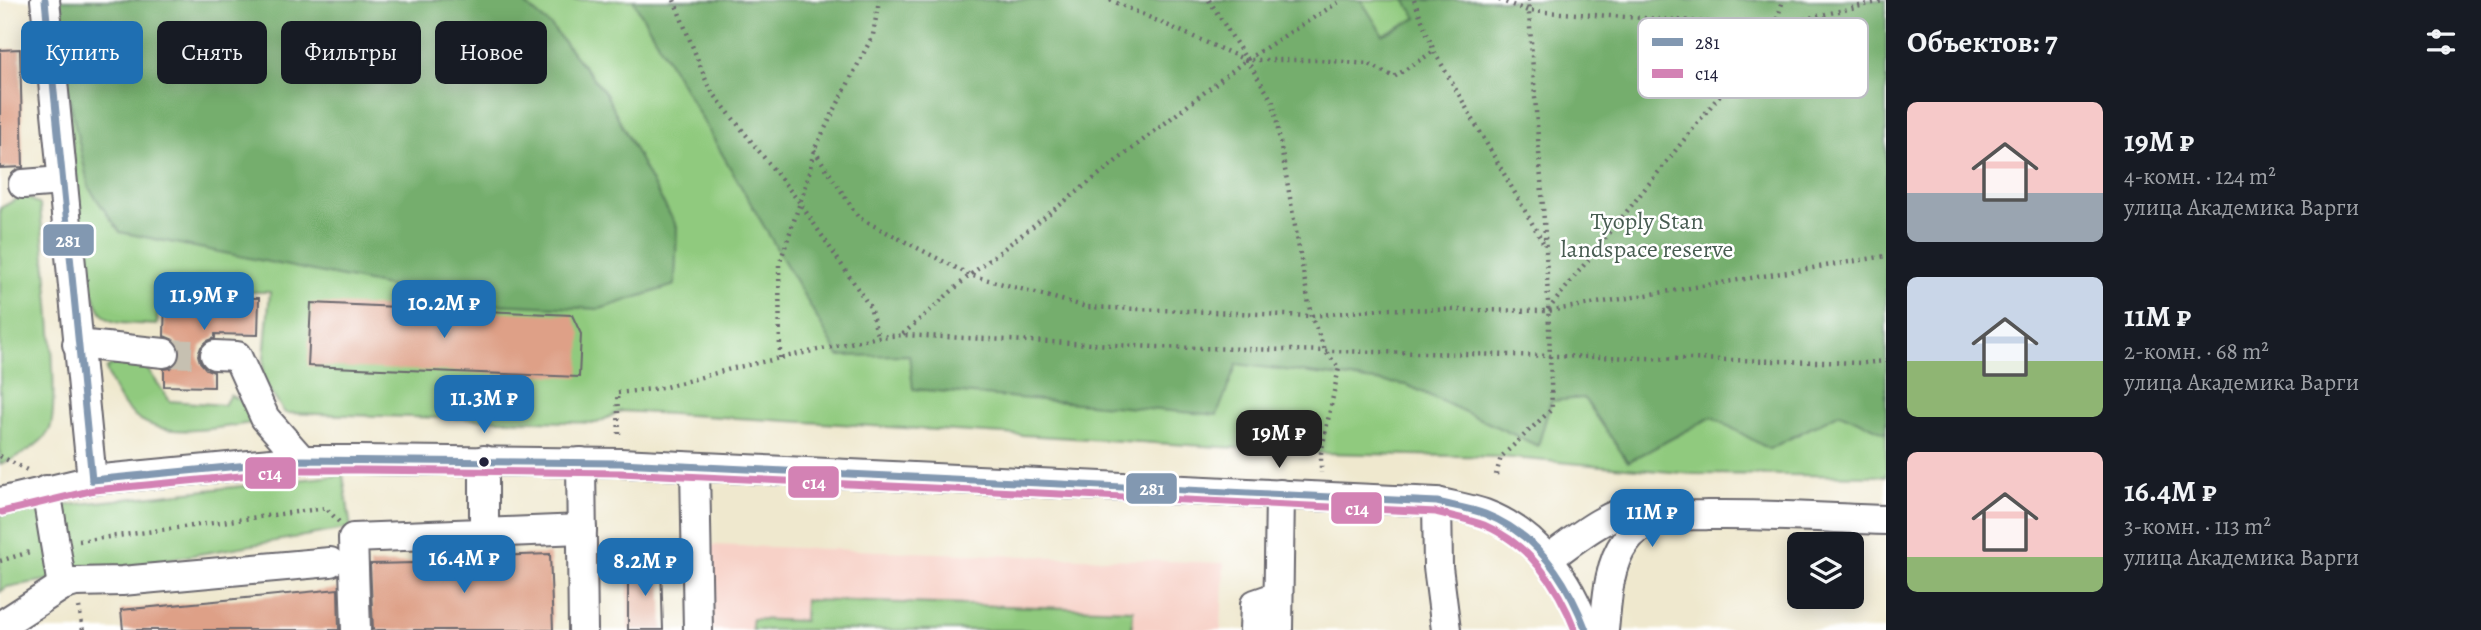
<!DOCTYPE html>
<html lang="ru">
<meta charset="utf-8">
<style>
:root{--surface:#171b24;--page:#20242c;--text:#f1f3f6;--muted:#9ea1a6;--accent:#1f6fb2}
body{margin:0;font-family:Alegreya,serif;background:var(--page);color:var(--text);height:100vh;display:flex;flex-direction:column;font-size:26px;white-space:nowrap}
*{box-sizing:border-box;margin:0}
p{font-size:23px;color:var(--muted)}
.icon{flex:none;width:38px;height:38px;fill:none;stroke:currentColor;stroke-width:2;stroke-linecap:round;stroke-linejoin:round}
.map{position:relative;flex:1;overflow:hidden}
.sheet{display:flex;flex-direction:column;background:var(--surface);width:595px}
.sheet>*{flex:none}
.hud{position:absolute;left:21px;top:21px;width:665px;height:63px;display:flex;gap:14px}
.tools{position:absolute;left:1787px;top:532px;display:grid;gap:14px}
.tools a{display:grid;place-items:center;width:77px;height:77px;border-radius:10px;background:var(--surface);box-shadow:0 4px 18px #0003;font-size:35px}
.price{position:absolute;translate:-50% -60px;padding:0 16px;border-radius:14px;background:var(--accent);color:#fff;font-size:23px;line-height:46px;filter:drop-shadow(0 2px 4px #0008)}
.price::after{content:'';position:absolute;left:50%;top:42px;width:21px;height:16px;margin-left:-10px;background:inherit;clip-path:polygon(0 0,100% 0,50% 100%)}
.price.current{background:#222;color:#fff}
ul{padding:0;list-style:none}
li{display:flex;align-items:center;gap:21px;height:175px;padding:0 21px}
li span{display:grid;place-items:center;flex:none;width:196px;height:140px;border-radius:10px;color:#555}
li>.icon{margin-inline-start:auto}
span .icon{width:84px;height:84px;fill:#fffc;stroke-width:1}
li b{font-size:30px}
h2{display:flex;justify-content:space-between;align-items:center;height:84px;padding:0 21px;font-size:30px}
.pill{padding:0 24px;border-radius:10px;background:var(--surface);box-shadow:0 4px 18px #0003;font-size:24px;line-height:63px}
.pill.current{background:var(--accent);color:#fff}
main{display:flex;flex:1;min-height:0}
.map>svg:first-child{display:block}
.built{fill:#f7d1c7}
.green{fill:#90ca7e;stroke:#59765c;stroke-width:2}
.forest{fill:#74ae6d;stroke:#4b6854;stroke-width:2}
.building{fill:#dea087}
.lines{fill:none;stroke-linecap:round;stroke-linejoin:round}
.minor-tunnel{stroke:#c6c0b1;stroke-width:28;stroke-dasharray:28 14;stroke-linecap:butt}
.minor-casing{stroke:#6a676e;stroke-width:32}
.path{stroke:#6a676e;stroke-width:4.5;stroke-dasharray:2 5;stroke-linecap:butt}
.minor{stroke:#fff;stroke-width:28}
.bus-1-casing{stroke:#fff;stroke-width:12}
.bus-2-casing{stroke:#fff;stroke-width:12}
.bus-1{stroke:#8298b1;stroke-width:7}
.bus-2{stroke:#d382b4;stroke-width:7}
.bus-dot{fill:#22223b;stroke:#fff;stroke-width:2.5}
.labels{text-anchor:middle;stroke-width:5;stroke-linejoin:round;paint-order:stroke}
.park-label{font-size:24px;fill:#485d52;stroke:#fff}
.key{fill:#fff;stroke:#bdbdc4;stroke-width:2}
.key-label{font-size:19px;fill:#22223b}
.line-badge{stroke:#fff;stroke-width:2.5}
.badge-label{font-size:19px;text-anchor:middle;font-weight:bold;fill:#fff}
</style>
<main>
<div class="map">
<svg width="1886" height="630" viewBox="0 0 1886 630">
<rect width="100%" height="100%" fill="#fff"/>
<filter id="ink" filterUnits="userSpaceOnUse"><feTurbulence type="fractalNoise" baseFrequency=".0143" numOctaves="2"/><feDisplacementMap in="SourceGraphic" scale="14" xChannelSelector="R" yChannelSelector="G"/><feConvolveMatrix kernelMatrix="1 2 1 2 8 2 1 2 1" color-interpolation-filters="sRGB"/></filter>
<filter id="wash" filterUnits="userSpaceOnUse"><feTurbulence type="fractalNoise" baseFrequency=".00686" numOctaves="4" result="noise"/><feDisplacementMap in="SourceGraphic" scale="28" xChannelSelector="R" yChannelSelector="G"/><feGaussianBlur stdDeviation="1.57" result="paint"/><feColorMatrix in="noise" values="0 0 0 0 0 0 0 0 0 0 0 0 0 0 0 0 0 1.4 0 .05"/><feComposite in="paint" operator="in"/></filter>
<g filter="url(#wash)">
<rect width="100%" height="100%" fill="#efe8ce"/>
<path class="built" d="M711,545L1224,563L1221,630H712Z"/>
<g class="green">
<path d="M57,0H1886V476L1693,474L1501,457L1321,453L621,411L597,423L285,413L262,380L270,292L159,291L157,325C101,322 105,328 86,274Z"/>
<path d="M24,195L40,205C43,242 62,409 49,431C40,446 15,459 0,464V208Z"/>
<path d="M142,361L170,401L224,405L230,395L248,405L252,423C188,432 129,447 106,369L117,362Z"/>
<path d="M343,475L351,528L7,587L0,592V516L15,511Z"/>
<path d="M805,600L1133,610L1132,630H752V619L804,621Z"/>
</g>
<g class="forest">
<path d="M57,0H520L551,26L606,94L650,179L677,227L675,285L600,309L471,303L120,232L89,188L68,92Z"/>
<path d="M633,0H1361L1383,35L1417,18L1405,0H1886V433L1840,413L1769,449L1712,417L1628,462L1584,398L1551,401L1538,446L1407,385L1237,364L1217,415L913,389L909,355L839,356Z"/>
</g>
<g id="blocks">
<g class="building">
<path d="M20,49L23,167L0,168V50Z"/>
<path d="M165,296L259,298L258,335L215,334V338L207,341L201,347L198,355L200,362L206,369L214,372V387L164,386V369L171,368L177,363L181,354L179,347L174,340L164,336Z"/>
<path d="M311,303L572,315L581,334L579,377L308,366Z"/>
<path d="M550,554L553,630H373L370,564L463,562V557Z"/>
<path d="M628,566H661L663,630H628Z"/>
<path d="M338,589L339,630H123L121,610Z"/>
</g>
</g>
</g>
<g filter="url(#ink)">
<use href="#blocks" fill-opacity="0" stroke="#6a676e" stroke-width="2"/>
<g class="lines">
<path class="minor-tunnel" d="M164,353L215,355"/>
<defs>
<g id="minor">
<path d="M45,0L92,480"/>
<path d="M23,184L62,181"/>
<path d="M77,344L164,353"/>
<path d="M215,355L237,356L265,418L302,460"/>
<path d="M484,460V533"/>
<path d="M581,462L583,630"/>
<path d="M695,467L698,630"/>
<path d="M46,490L62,586"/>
<path d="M0,502L92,480L302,460H359L620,463L1437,502C1453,506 1470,509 1485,514C1536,533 1570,581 1586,630"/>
<path d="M1437,502L1438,567L1446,630"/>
<path d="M1548,559C1576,539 1606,513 1641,507C1650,505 1660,507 1669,507"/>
<path d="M0,626L62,586L75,582L122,581L330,562"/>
<path d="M356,630L353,538L582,529"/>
<path d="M1254,630L1255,604L1278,596"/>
<path d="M1278,630L1280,494"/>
<path d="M1604,630C1607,602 1608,565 1625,542C1632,532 1644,524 1655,520C1672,514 1691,516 1708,515C1768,514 1827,518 1886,520"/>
</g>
</defs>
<use href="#minor" class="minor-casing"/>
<g class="path">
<path d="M674,0L709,88L800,203L870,307L878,337"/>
<path d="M1110,0L1246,60H1319L1369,64L1394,77L1434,51"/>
<path d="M1209,0L1273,102L1311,316L1326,352L1339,368L1321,453V473"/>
<path d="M1414,0L1434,51L1545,246"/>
<path d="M1499,0L1528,11L1775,26L1886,0"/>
<path d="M814,150L859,218L970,275L1087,307L1311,316L1382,309L1548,311L1886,256"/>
<path d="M1548,310L1775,26L1783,0"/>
<path d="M903,334L970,275L1246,60L1342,0"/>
<path d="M780,358L779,265L807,182L814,150L873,35L879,0"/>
<path d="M619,434L617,393L662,388L734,368L878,337L903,335L1155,347L1864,363L1886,361"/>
<path d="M0,456L27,470"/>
<path d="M1496,475L1501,457L1552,409L1546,249L1528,0"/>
<path d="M79,541L326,508L339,522"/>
<path d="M0,561L33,551"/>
<path d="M79,607L83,630"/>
</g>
<use href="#minor" class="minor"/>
<defs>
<g id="bus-1">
<path d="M45,0L92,480"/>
<path d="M92,480L302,460L620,463L1437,502C1453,506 1470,508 1485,514C1537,534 1567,580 1586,630"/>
</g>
<path id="bus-2" d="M2,512L94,490L302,470H359L620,473L1436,512C1451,516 1468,519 1484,525C1529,544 1558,585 1575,630"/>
</defs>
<use href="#bus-1" class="bus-1-casing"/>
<use href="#bus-2" class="bus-2-casing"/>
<use href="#bus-1" class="bus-1"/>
<use href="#bus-2" class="bus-2"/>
</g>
</g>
<circle class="bus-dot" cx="484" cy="462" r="6"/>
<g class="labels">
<g class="park-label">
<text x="1647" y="229">Tyoply Stan<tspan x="1647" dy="28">landspace reserve</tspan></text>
</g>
</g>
<rect x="1638" y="18" width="230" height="80" rx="10" class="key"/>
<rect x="1652" y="38" width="31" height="8" fill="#8298b1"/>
<rect x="1652" y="69" width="31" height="9" fill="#d382b4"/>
<g class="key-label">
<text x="1695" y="49">281</text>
<text x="1695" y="80">с14</text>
</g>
<g class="line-badge">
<rect x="42" y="223" width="53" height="34" rx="7" fill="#8298b1"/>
<rect x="244" y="456" width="53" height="34" rx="7" fill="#d382b4"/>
<rect x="787" y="465" width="53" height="34" rx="7" fill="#d382b4"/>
<rect x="1125" y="472" width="53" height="33" rx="7" fill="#8298b1"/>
<rect x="1330" y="491" width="53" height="34" rx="7" fill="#d382b4"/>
</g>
<g class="badge-label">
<text x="68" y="247">281</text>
<text x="270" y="480">с14</text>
<text x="814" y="489">с14</text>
<text x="1152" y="495">281</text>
<text x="1357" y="515">с14</text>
</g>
</svg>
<div class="tools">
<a><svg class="icon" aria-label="layers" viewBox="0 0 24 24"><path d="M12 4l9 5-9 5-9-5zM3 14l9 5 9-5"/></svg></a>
</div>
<b class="price" style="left:204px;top:332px">11.9M ₽</b>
<b class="price" style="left:444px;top:340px">10.2M ₽</b>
<b class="price" style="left:484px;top:435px">11.3M ₽</b>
<b class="price current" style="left:1279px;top:470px">19M ₽</b>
<b class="price" style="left:1652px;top:549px">11M ₽</b>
<b class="price" style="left:464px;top:595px">16.4M ₽</b>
<b class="price" style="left:645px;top:598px">8.2M ₽</b>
<div class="hud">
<a class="pill current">Купить</a>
<a class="pill">Снять</a>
<a class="pill">Фильтры</a>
<a class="pill">Новое</a>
</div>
</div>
<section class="sheet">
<h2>Объектов: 7<svg class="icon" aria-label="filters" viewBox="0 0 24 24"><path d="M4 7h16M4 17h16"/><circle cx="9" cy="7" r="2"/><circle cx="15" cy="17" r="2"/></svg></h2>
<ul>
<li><span style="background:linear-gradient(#f6c9c9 65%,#9aa5b1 0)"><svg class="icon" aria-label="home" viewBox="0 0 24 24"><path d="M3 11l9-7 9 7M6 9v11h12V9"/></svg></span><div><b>19M ₽</b><p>4-комн. · 124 m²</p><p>улица Академика Варги</p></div></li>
<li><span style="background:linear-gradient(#c9d6e8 60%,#8fb573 0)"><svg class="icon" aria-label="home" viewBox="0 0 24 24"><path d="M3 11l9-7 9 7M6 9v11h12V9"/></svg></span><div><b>11M ₽</b><p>2-комн. · 68 m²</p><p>улица Академика Варги</p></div></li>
<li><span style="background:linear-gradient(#f6c9c9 75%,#8fb573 0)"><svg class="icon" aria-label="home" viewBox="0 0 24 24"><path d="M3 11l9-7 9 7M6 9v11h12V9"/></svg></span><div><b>16.4M ₽</b><p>3-комн. · 113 m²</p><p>улица Академика Варги</p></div></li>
</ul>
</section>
</main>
